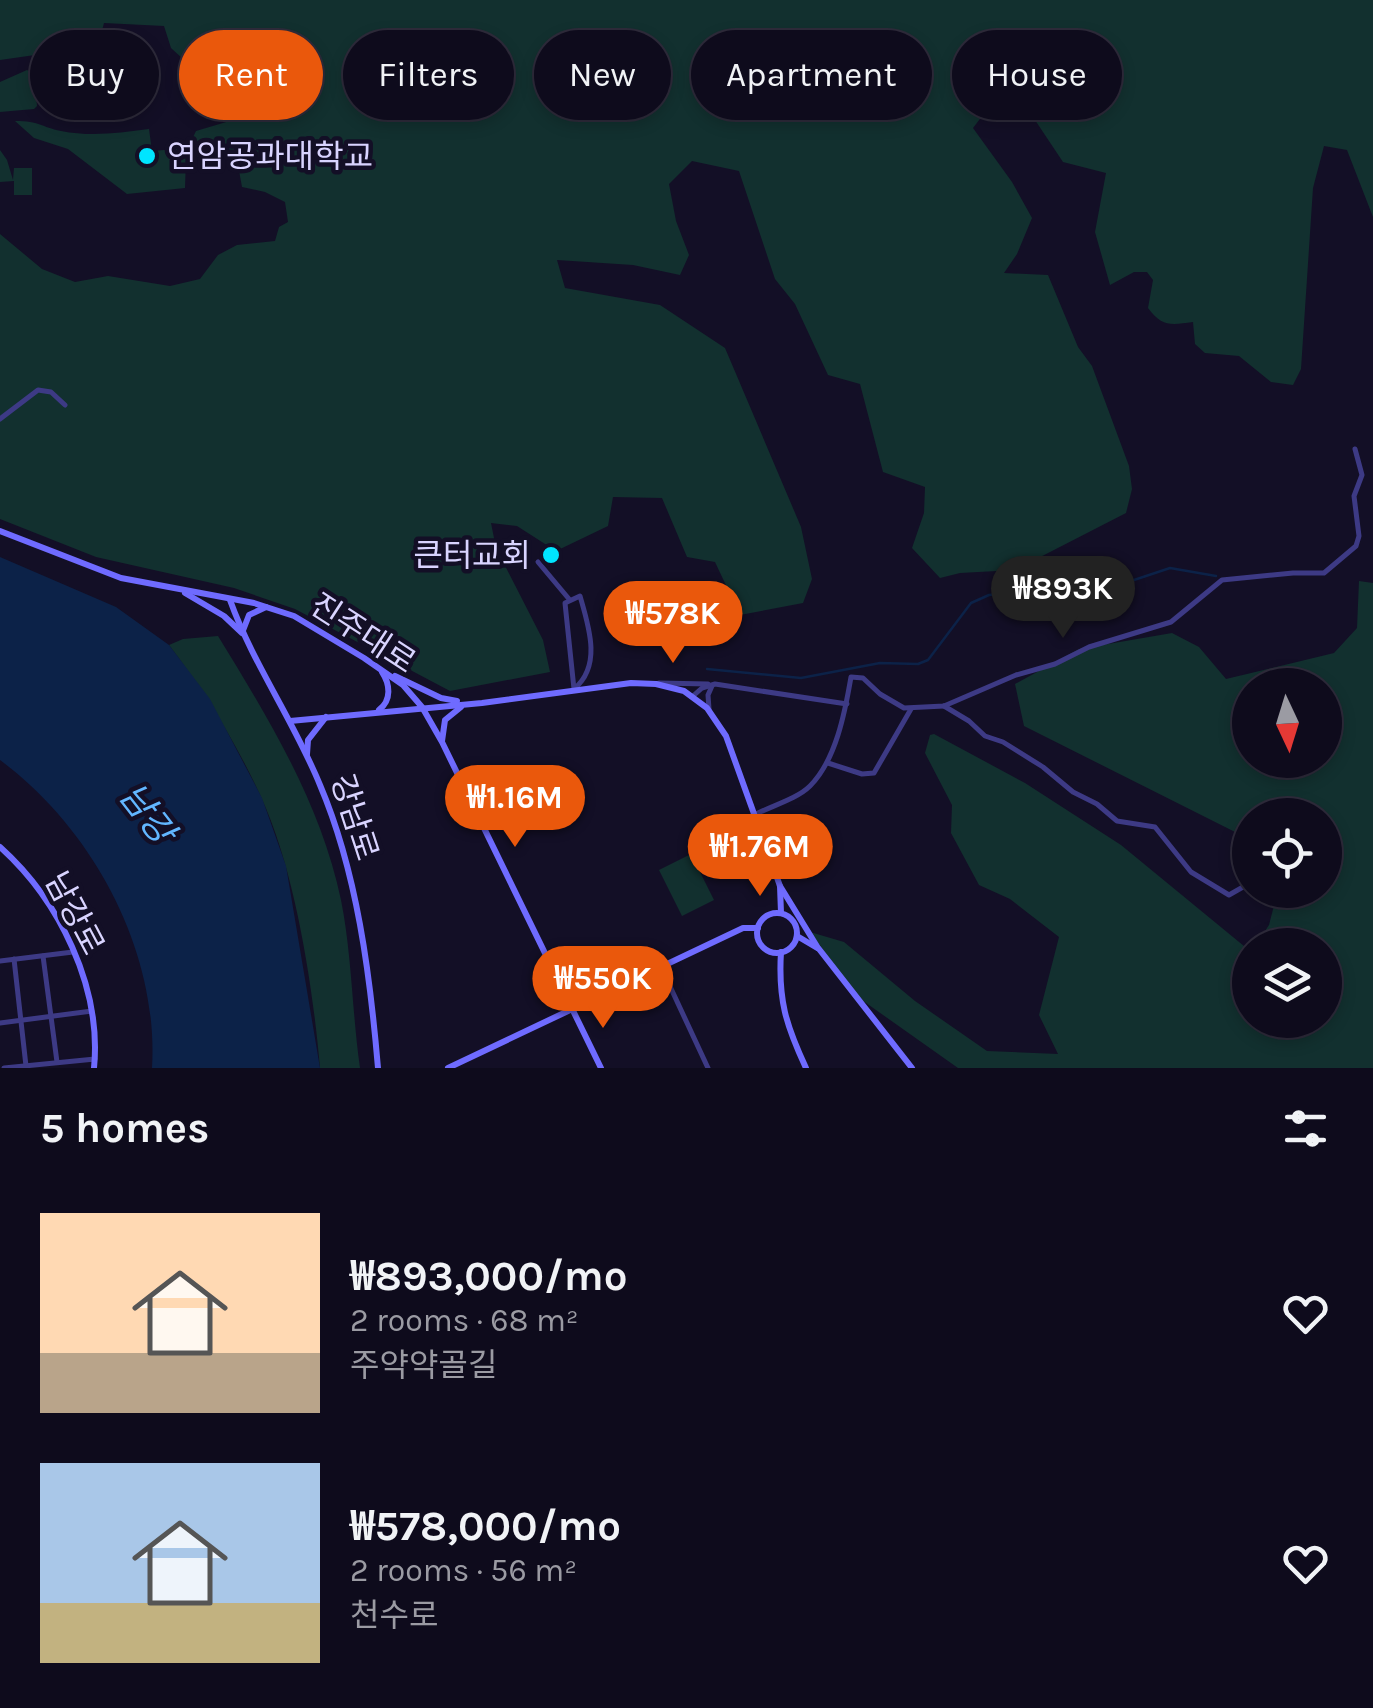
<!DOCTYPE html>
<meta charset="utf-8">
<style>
:root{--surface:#0e0b1c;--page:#171425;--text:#f1f3f6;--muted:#9b9ba3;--line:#2e2b3b;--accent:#ea580c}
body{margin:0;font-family:Karla,"Noto Sans KR",sans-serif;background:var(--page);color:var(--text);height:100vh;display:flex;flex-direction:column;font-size:38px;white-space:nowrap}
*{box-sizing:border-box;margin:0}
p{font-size:32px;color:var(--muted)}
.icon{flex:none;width:55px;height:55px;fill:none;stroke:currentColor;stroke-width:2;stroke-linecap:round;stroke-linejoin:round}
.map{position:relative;height:1068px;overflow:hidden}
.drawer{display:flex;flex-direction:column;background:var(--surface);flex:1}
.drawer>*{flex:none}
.hud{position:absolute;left:30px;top:30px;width:1315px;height:90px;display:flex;gap:20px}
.needle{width:65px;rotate:176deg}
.tools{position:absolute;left:1232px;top:668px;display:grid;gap:20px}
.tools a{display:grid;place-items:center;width:110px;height:110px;border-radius:50%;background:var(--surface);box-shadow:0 5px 15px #0003,0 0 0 2px var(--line);font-size:50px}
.price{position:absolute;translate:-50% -85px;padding:0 22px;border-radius:35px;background:var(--accent);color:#fff;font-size:32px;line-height:65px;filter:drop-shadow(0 2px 5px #0008)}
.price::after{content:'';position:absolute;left:50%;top:60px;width:30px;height:22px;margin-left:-15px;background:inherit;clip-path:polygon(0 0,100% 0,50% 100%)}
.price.current{background:#222;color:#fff}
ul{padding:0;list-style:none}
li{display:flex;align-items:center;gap:30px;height:250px;padding:0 40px}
li span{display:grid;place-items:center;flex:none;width:280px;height:200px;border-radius:0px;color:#555}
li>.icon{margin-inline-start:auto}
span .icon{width:120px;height:120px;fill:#fffc;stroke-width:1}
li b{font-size:42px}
h2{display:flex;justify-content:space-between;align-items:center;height:120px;padding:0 40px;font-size:42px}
.pill{padding:0 35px;border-radius:45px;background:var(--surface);box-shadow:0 5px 15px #0003,0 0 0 2px var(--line);font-size:35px;line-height:90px}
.pill.current{background:var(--accent);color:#fff}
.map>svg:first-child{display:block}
.green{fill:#12302f;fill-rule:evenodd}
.water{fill:#0c2248}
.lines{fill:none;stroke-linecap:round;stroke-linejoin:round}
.stream{stroke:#0c2248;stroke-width:2.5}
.street{stroke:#3d3a85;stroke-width:5}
.secondary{stroke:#6f6bff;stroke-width:6}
.poi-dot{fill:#00e5ff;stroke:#130f26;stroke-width:4}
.labels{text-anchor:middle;stroke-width:9;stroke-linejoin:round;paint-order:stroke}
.poi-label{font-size:32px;fill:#d9d4ff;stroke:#130f26;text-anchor:start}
.street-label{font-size:32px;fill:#d9d4ff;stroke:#130f26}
.water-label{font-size:35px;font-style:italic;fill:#62b6ff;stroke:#130f26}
</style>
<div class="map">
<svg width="1373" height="1068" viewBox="0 0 1373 1068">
<rect width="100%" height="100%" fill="#130f26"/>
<g class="green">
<path d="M0,0H1373V217L1347,150L1324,146L1313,188L1301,369L1293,385L1271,382L1239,356L1205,353L1195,344L1193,322C1171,325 1162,327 1148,308L1153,280L1147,272H1134L1110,285L1095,232L1106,173L1063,162L1009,81L973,128L1012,182L1032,218L1017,254L1004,273L1048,275L1078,347L1092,366L1129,466L1132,489L1126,513L1015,570L960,573L940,578L912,548L924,513L925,487L883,472L860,384L828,375L795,304L775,279L739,171L692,161L669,184L676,221L689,255L680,275L633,265L557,260L565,288L660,305L725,348L801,527L812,579L803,603L740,615L715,562L687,557L662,498L613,497L608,526L556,551L517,526L491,523L496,548L543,640L550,672L450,691L295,609L234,588L96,557L0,519V234L42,269L75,282L108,276L170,286L200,279L218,255L237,245L275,241L279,227L288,222L285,202L265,192L242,187L236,154L186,158L185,188L127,194L68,149L34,138L15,121C40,121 41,127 61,131C91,137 119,133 149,129L152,151L188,148L196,131L233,120L229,104L245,81L246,71L205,39L197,52L183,59L171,48L164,26L104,23L98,46L0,60Z"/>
<path d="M27,70L34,74L37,106L34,109L0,112V82Z"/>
<path d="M0,150L7,160L13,180L14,168H32V195H14V181L0,182Z"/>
<path d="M1359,581L1373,583V1068H958L859,998L810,932L844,942L915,1001L987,1051L1058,1054L1039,1015L1059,937L1010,899L979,885L951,833L952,805L925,753L930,735L934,734L1025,783L1121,845L1250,951V1020H1325V945H1256L1269,925L1278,890H1325V815H1250V831L1241,835L1024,726L1015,684L1079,649L1172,633L1199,647L1226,679L1334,653L1357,628ZM1250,685H1325V760H1250Z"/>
<path d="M218,636C269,719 321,804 341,900C352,955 352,1012 360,1068H320C313,987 295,870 261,797C236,742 205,693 169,645L183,639Z"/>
<path d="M691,854L714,900L682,916L659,870Z"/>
</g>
<path class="water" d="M0,557L116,607L169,645L210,699L262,798L286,866L320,1068H152C159,951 93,829 0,760Z"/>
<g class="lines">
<path class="stream" d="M707,669L801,678L880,663L918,664L928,660L971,603L989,595L1008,593L1049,601L1058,598L1085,575L1102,573L1134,580L1170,568L1216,576"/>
<g class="street">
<path d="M0,419L38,390L51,392L65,405"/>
<path d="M538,562L569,599"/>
<path d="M580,596C589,627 602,666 574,689L565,603Z"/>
<path d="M659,683L708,684"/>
<path d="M693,696L702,688L715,684L847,704"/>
<path d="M944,706L969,721L985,736L1003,742L1043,767L1073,792L1097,804L1117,821L1155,827L1191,872L1229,895L1250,883"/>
<path d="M709,709L708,695L712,686"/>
<path d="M828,763L862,774L874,773L911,709"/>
<path d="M754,815C771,806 797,799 810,786C836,760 845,712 851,677L863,678L880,694L904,708L944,706L1016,675L1055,664L1089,647L1171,622L1222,580L1293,573H1324L1356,546L1359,536L1354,496L1362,475L1355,449"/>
<path d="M1269,890L1273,891V898"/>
<path d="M43,956L57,1062"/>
<path d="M14,959L26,1066"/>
<path d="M0,961L73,952"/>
<path d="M661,967L708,1068"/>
<path d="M0,1023L92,1011"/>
<path d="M4,1068L95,1059"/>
</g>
<g class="secondary">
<path d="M0,531L121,578L254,603L294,616L364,658L403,685L422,707L442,742L601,1068"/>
<path d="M185,593L224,616L242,633L249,615L266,607"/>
<path d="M230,600C253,664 294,721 320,785C357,872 370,974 378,1068"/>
<path d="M395,676L441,698L457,701"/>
<path d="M379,710C392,700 390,684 382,672"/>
<path d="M290,721L482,703L631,683L656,684L684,691L707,708L726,736L780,886L781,913"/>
<path d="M442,741L445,720L461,707"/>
<path d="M307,754L308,740L326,717"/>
<path d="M0,847C59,900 102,987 94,1068"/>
<path d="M780,886L818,948"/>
<circle cx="777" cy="933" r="20"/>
<path d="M797,936L819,949L912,1068"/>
<path d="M781,952C778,1000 786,1025 806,1068"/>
<path d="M448,1068L743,928H758"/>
</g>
</g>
<g class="poi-dot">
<circle cx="147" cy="156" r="10"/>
<circle cx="551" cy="555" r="10"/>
</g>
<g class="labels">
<g class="poi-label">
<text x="167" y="167">연암공과대학교</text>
<text x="531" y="566" text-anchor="end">큰터교회</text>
</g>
<g class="street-label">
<text transform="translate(363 633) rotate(33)" y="11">진주대로</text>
<text transform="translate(355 817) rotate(72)" y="11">강남로</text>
<text transform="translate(75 913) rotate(62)" y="11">남강로</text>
</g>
<g class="water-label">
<text transform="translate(147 813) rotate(52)" y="12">남강</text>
</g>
</g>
</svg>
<div class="tools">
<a><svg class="needle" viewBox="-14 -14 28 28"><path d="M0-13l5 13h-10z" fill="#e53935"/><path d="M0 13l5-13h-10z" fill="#9b9ba3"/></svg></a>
<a><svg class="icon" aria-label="locate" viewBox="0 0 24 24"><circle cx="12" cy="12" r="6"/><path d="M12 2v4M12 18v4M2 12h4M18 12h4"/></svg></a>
<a><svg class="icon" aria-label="layers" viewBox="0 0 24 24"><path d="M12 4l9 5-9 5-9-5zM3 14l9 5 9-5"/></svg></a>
</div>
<b class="price current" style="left:1063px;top:641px">₩893K</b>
<b class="price" style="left:673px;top:666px">₩578K</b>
<b class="price" style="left:515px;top:850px">₩1.16M</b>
<b class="price" style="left:760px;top:899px">₩1.76M</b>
<b class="price" style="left:603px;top:1031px">₩550K</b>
<div class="hud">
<a class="pill">Buy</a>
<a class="pill current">Rent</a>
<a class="pill">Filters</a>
<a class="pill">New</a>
<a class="pill">Apartment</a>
<a class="pill">House</a>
</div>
</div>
<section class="drawer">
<h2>5 homes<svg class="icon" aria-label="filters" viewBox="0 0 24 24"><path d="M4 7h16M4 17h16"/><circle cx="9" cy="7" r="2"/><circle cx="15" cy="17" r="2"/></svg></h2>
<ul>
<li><span style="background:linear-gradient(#ffd9b3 70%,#b9a48a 0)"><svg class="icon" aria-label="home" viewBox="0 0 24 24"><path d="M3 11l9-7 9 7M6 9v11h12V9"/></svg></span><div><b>₩893,000/mo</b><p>2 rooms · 68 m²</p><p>주약약골길</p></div><svg class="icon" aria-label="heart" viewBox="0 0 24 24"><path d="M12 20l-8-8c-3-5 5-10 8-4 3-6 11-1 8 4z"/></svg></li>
<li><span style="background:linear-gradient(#a9c7e8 70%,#c2b280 0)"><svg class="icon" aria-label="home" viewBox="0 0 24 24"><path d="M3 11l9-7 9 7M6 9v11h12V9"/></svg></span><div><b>₩578,000/mo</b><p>2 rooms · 56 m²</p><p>천수로</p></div><svg class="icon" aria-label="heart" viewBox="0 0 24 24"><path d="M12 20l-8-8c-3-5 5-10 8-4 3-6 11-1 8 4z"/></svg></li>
</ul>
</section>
